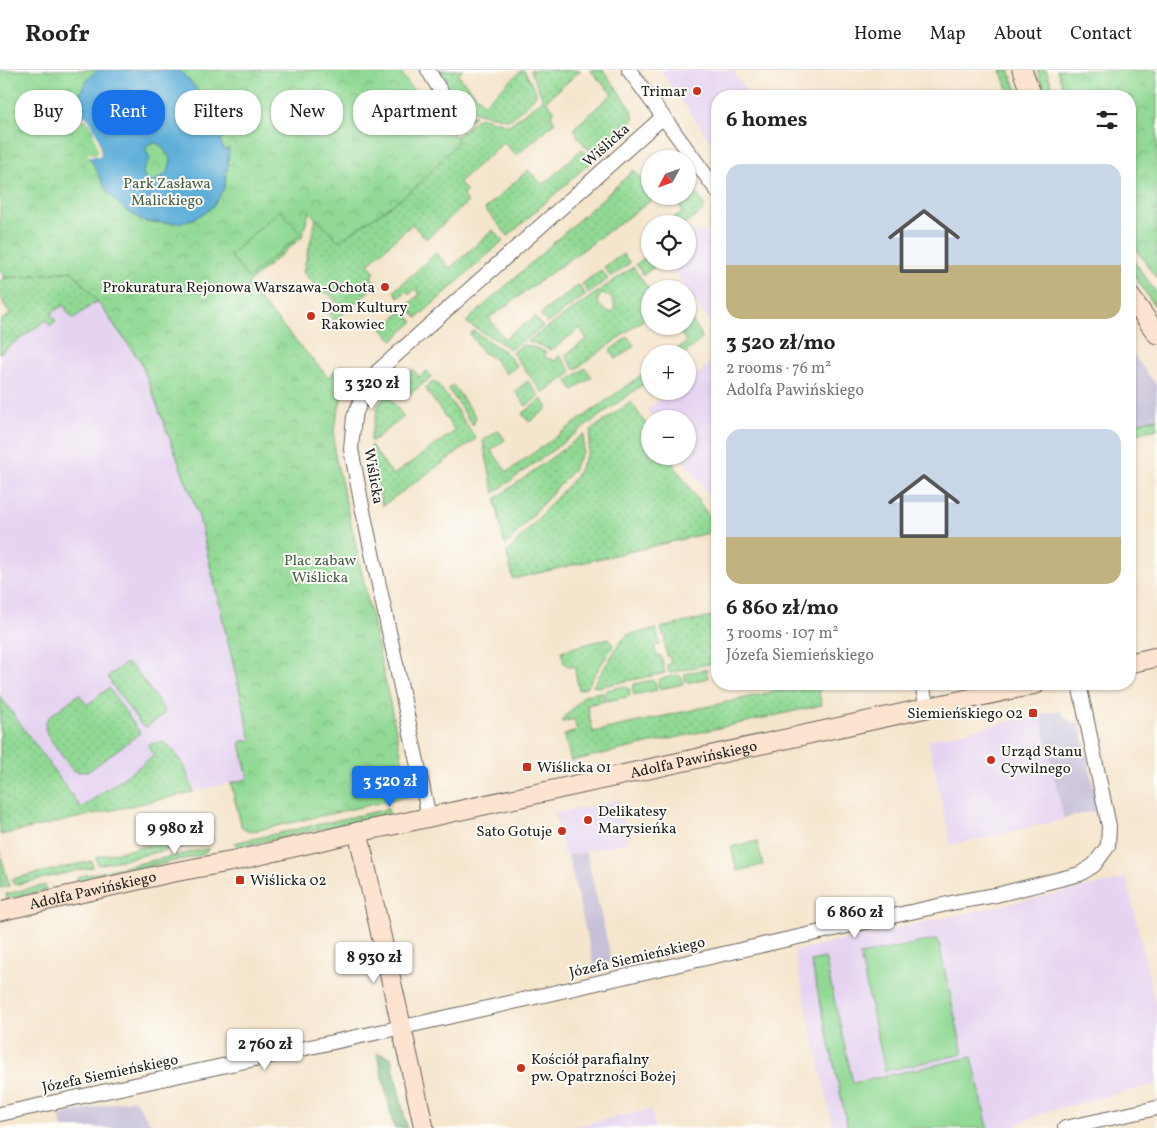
<!DOCTYPE html>
<meta charset="utf-8">
<style>
:root{--surface:#fff;--page:#f2f2f2;--text:#222;--muted:#767676;--line:#e0e0e0;--accent:#1a73e8}
body{margin:0;font-family:Vollkorn,serif;background:var(--page);color:var(--text);height:100vh;display:flex;flex-direction:column;font-size:19px;white-space:nowrap}
*{box-sizing:border-box;margin:0}
p{font-size:16px;color:var(--muted)}
.icon{flex:none;width:28px;height:28px;fill:none;stroke:currentColor;stroke-width:2;stroke-linecap:round;stroke-linejoin:round}
.map{position:relative;flex:1;overflow:hidden}
.side{position:absolute;left:711px;top:20px;width:425px;height:600px;display:flex;flex-direction:column;background:var(--surface);border-radius:20px;box-shadow:0 1px 4px #0004}
.side>*{flex:none}
.top-card{position:absolute;left:15px;top:20px;width:475px;height:45px;display:flex;gap:10px}
.needle{width:32px;rotate:229deg}
.buttons{position:absolute;left:641px;top:80px;display:grid;gap:10px}
.buttons a{display:grid;place-items:center;width:55px;height:55px;border-radius:50%;background:var(--surface);box-shadow:0 1px 4px #0004;font-size:25px}
.price{position:absolute;translate:-50% -42px;padding:0 11px;border-radius:5px;background:#fff;color:#222;font-size:16px;line-height:32px;filter:drop-shadow(0 1px 2px #0008)}
.price::after{content:'';position:absolute;left:50%;top:30px;width:15px;height:11px;margin-left:-8px;background:inherit;clip-path:polygon(0 0,100% 0,50% 100%)}
.price.active{background:var(--accent);color:#fff}
ul{padding:0;list-style:none}
li{display:grid;align-content:center;gap:10px;height:265px;padding:0 15px}
li span{display:grid;place-items:center;height:155px;border-radius:15px;color:#555}
li>.icon{margin-inline-start:auto}
span .icon{width:90px;height:90px;fill:#fffc;stroke-width:1}
li b{font-size:21px}
h2{display:flex;justify-content:space-between;align-items:center;height:60px;padding:0 15px;font-size:21px}
.tag{padding:0 18px;border-radius:20px;background:var(--surface);box-shadow:0 1px 4px #0004;font-size:18px;line-height:45px}
.tag.active{background:var(--accent);color:#fff}
header{display:flex;align-items:center;gap:30px;box-sizing:border-box;height:70px;padding:0 25px;background:var(--surface);border-bottom:1px solid var(--line)}
header strong{font-size:24px}
nav{display:flex;gap:28px;margin-inline-start:auto;font-size:18px}
.map>svg:first-child{display:block}
.built{fill:#e5d3f1}
.industrial{fill:#c7c0d9}
.grass{fill:url(#grass-dots);stroke:#567a58;fill-rule:evenodd}
.forest{fill:url(#forest-crowns);stroke:#486a4d}
.park{fill:url(#park-crowns);stroke:#567a58}
.garden{fill:#91d994;stroke:#567a58}
.water{fill:#5eafd9;stroke:#3d667a;fill-rule:evenodd}
.pier{fill:#f5e5cc}
.lines{fill:none;stroke-linecap:round;stroke-linejoin:round}
.street-casing{stroke:#68625a;stroke-width:16}
.secondary-casing{stroke:#68625a;stroke-width:21}
.street{stroke:#fff;stroke-width:14}
.secondary{stroke:#fde4d1;stroke-width:19}
.poi-dot{fill:#c8321e;stroke:#fdfcf7;stroke-width:2}
.labels{text-anchor:middle;stroke-width:4;stroke-linejoin:round;paint-order:stroke}
.poi-label{font-size:15px;fill:#1c1c1c;stroke:#fdfcf7;text-anchor:start}
.street-label{font-size:15px;fill:#1c1c1c;stroke:#fdfcf7}
.park-label{font-size:15px;fill:#455e46;stroke:#fdfcf7}
</style>
<header>
<strong>Roofr</strong>
<nav><a>Home</a><a>Map</a><a>About</a><a>Contact</a></nav>
</header>
<div class="map">
<svg width="1157" height="1058" viewBox="0 0 1157 1058">
<defs>
<pattern id="grass-dots" width="8" height="8" patternUnits="userSpaceOnUse" patternTransform="scale(1.25)"><rect width="8" height="8" fill="#91d994"/><path d="M2 2h.1M6 6h.1" fill="none" stroke="#7cba7f" stroke-width="1.8" stroke-linecap="round"/></pattern>
<pattern id="forest-crowns" width="20" height="18" patternUnits="userSpaceOnUse" patternTransform="scale(1.25)"><rect width="20" height="18" fill="#74b97e"/><path d="M2 6a3 3 0 1 1 6 0M12 15a3 3 0 1 1 6 0" fill="none" stroke="#649e6c"/></pattern>
<pattern id="park-crowns" width="20" height="18" patternUnits="userSpaceOnUse" patternTransform="scale(1.25)"><rect width="20" height="18" fill="#91d994"/><path d="M2 6a3 3 0 1 1 6 0M12 15a3 3 0 1 1 6 0" fill="none" stroke="#7cba7f"/></pattern>
</defs>
<rect width="100%" height="100%" fill="#fdfcf7"/>
<filter id="ink" filterUnits="userSpaceOnUse"><feTurbulence type="fractalNoise" baseFrequency=".02" numOctaves="2"/><feDisplacementMap in="SourceGraphic" scale="10" xChannelSelector="R" yChannelSelector="G"/><feConvolveMatrix kernelMatrix="1 2 1 2 8 2 1 2 1" color-interpolation-filters="sRGB"/></filter>
<filter id="wash" filterUnits="userSpaceOnUse"><feTurbulence type="fractalNoise" baseFrequency=".0096" numOctaves="4" result="noise"/><feDisplacementMap in="SourceGraphic" scale="20" xChannelSelector="R" yChannelSelector="G"/><feGaussianBlur stdDeviation="1.12" result="paint"/><feColorMatrix in="noise" values="0 0 0 0 0 0 0 0 0 0 0 0 0 0 0 0 0 1.4 0 .05"/><feComposite in="paint" operator="in"/></filter>
<g filter="url(#wash)">
<rect width="100%" height="100%" fill="#f5e5cc"/>
<g class="built">
<path d="M660,0H732L750,26H718L717,81Z"/>
<path d="M688,159L695,163L702,159L717,181V263L688,221V219H686L667,191H688Z"/>
<path d="M97,231L141,292L198,443L251,671L240,672L248,709L0,765V283L46,250L56,251L51,244L63,235Z"/>
<path d="M717,289V436L681,386H688V349H654L647,339L673,321H688V311Z"/>
<path d="M1040,645L1064,748L1063,750L951,775L928,670Z"/>
<path d="M619,730L628,772L565,786L555,744Z"/>
<path d="M1127,808L1157,944V1014L1044,1042L1018,1054L1012,1058H833L794,881Z"/>
<path d="M651,1039L655,1058H567Z"/>
</g>
<g class="industrial">
<path d="M1130,280L1157,316V348L1130,354Z"/>
<path d="M1059,640L1072,654L1080,652L1098,740L1064,748L1040,645Z"/>
<path d="M586,782L612,892L594,896L568,785Z"/>
<path d="M134,1029L154,1058H62L59,1045Z"/>
</g>
<g class="grass">
<path d="M435,0H463L458,5L484,34L522,0H524L536,22L535,27L511,49H507L479,43L460,36Z"/>
<path d="M530,0H581L546,31L555,41L551,45L552,47V48L555,52L516,86L504,72L459,112L467,121L463,124V126L468,132L426,169L412,154L368,194L375,202L371,207L377,214L335,251L328,244L338,234L328,223H322L303,202L316,149L441,80L479,47L509,55L543,29Z"/>
<path d="M590,0H603L632,40C633,44 634,48 632,52C627,63 605,79 596,88L576,65L577,62L573,59L612,24Z"/>
<path d="M1001,0H1009L1019,26H1010Z"/>
<path d="M1037,0H1046L1056,26H1046Z"/>
<path d="M582,79L592,91L508,166L485,139L528,100L543,115Z"/>
<path d="M634,100L644,111L650,113V126H657L489,248L504,269L535,247L543,257L511,279L467,253L468,250Z"/>
<path d="M688,111L705,136L703,141L685,154H666L683,141L673,126H688Z"/>
<path d="M716,137L717,140V170L709,158L714,138Z"/>
<path d="M493,160L503,171L417,248L407,236L420,224L415,219L410,224L406,221L399,228L394,221L436,183L450,198Z"/>
<path d="M623,184L630,193L611,207L604,197Z"/>
<path d="M650,184V191H663L643,205L636,194Z"/>
<path d="M1130,185L1157,224V239L1130,200Z"/>
<path d="M633,197L650,221V245L576,299H574L565,285L587,269L580,258L552,280L528,271ZM603,224C612,225 618,234 612,242H609C601,238 592,231 603,224Z"/>
<path d="M601,200L608,209L589,223L582,214Z"/>
<path d="M72,201L128,218L262,642L251,744L242,758L231,713L248,709L240,672L251,670L198,443L141,292L97,231L73,249L63,235L51,244L56,251L50,256L46,250L0,283V251L11,244L3,233L4,232L0,226V211L5,208Z"/>
<path d="M579,215L586,225L547,253L540,244Z"/>
<path d="M403,240L413,252L393,270L382,259Z"/>
<path d="M688,245L701,264L702,269L684,284H671L687,272L675,256H688Z"/>
<path d="M474,261L506,283L517,296L506,304L492,287L482,282L470,264Z"/>
<path d="M628,267L634,276L616,289L610,280Z"/>
<path d="M524,274L546,282L544,287L556,291L558,286L561,287L571,301L569,305L543,323L512,283Z"/>
<path d="M585,298L592,307L573,320L567,311Z"/>
<path d="M413,299L419,307L427,301L432,307L407,326L398,314Z"/>
<path d="M650,299V309L494,423L483,371L498,360L505,370L491,380L507,402Z"/>
<path d="M434,311H435L452,333L476,369L382,436L371,379V375L393,405L455,361L425,318Z"/>
<path d="M528,311L539,326L526,336L515,321Z"/>
<path d="M453,315L476,347L473,355L449,320V318Z"/>
<path d="M387,324L404,347L371,372V365L379,334Z"/>
<path d="M542,329L548,338L529,352L522,344Z"/>
<path d="M631,332L650,360V386H668L717,458V461L513,509L507,483L576,406L588,382L591,360Z"/>
<path d="M1157,348V359L1130,365V354Z"/>
<path d="M584,364L583,381L572,401L505,476L495,429Z"/>
<path d="M717,545V592L669,603L667,595L671,593L669,586H667L664,572L666,571L665,565H663L661,558Z"/>
<path d="M656,559L660,575L654,576L657,586H661L665,603L598,617L593,616L621,571L627,565Z"/>
<path d="M609,568L613,576L586,618L579,620L574,596L570,597L564,593L561,581Z"/>
<path d="M126,593L135,599L165,641L164,644L147,657L141,655L139,652L112,615L108,606Z"/>
<path d="M706,599L708,608L686,613L684,604Z"/>
<path d="M808,614H817L822,635L571,691L564,665L577,661L574,649L563,652L561,651L585,625L601,622L604,624L605,631L587,635L593,662Z"/>
<path d="M109,618L140,663L89,701L80,702L72,700L48,666L45,659L46,652L50,646L79,624L87,635Z"/>
<path d="M0,626L81,738L154,686L148,675C153,673 158,672 164,673C173,676 185,697 188,706C190,711 191,716 193,722L0,765Z"/>
<path d="M388,739L389,744L243,776H238L234,773Z"/>
<path d="M193,752C205,752 210,759 213,770L98,795L96,787L195,765Z"/>
<path d="M210,778L202,785L78,812L77,807Z"/>
<path d="M0,781L9,816L0,818Z"/>
<path d="M92,791L93,797L14,815L12,809Z"/>
<path d="M45,815L46,820L7,829L6,824Z"/>
</g>
<g class="forest">
<path d="M456,38L462,43L475,46L442,72L440,43L442,40L445,44Z"/>
<path d="M377,983L391,987L407,1058H394Z"/>
</g>
<g class="park">
<path d="M0,0H399L430,44L436,41L459,71L415,118L395,133L339,171L309,142L302,167L248,213L249,218L328,307L342,295L348,301L334,358V381L353,462L410,726L249,762L242,758L231,713L248,709L240,672L251,670L198,443L141,292L97,231L72,201L5,208L0,200Z"/>
<path d="M1057,0H1157V209L1138,182L1130,168V26H1066Z"/>
<path d="M757,771L763,795L737,801L731,777Z"/>
</g>
<g class="garden">
<path d="M280,140L301,164L248,208L230,185Z"/>
<path d="M678,605L681,607L683,614L660,619L658,612L660,609Z"/>
<path d="M653,610L655,612L657,620L634,625L632,619L634,614Z"/>
<path d="M625,616L629,619L630,626L608,631L606,623L607,620Z"/>
<path d="M938,869L963,984L885,1001L860,885Z"/>
<path d="M825,888L853,1013L972,987L988,1058H848L811,891Z"/>
</g>
<path class="water" d="M98,0H178C198,15 213,45 224,67L220,69L224,80L229,78L228,93L224,119L214,135L205,143L195,148L183,152L173,153L146,152L125,140L108,123L89,86H101L100,74L85,45L78,51L80,22L89,7ZM129,27L146,32L154,41L149,45L144,44C132,51 122,46 117,34L121,29ZM152,73H157L162,77L171,89C169,103 166,105 153,111C138,107 143,99 150,89L146,80L147,75Z"/>
<path class="pier" d="M85,45L91,53L98,67L100,74L101,86H87L89,83L98,84V80L93,60L85,48L79,53H76Z"/>
</g>
<g filter="url(#ink)">
<g class="lines">
<defs>
<g id="street">
<path d="M428,0L446,30"/>
<path d="M629,0L718,122"/>
<path d="M922,614L927,638"/>
<path d="M429,747L363,441L351,379L354,347L364,323L378,301L663,47"/>
<path d="M0,1044L426,952L771,873L956,832L996,825L1080,804L1094,795L1108,776L1109,756L1079,614"/>
<path d="M1065,1058L1157,1038"/>
</g>
<g id="secondary">
<path d="M1022,0L1032,26"/>
<path d="M1130,226L1157,264"/>
<path d="M1130,593L1157,587"/>
<path d="M358,762L424,1058"/>
<path id="s1" d="M0,841L169,803L234,791L358,762L398,754L1036,614"/>
</g>
</defs>
<use href="#street" class="street-casing"/>
<use href="#secondary" class="secondary-casing"/>
<use href="#street" class="street"/>
<use href="#secondary" class="secondary"/>
</g>
</g>
<g class="poi-dot">
<circle cx="697" cy="21" r="5"/>
<circle cx="385" cy="217" r="5"/>
<circle cx="311" cy="246" r="5"/>
<rect x="1028" y="638" width="10" height="10" rx="2.5"/>
<circle cx="991" cy="690" r="5"/>
<rect x="522" y="692" width="10" height="10" rx="2.5"/>
<circle cx="588" cy="750" r="5"/>
<circle cx="562" cy="761" r="5"/>
<rect x="235" y="805" width="10" height="10" rx="2.5"/>
<circle cx="521" cy="998" r="5"/>
</g>
<g class="labels">
<g class="poi-label">
<text x="687" y="26" text-anchor="end">Trimar</text>
<text x="375" y="222" text-anchor="end">Prokuratura Rejonowa Warszawa-Ochota</text>
<text x="321" y="242">Dom Kultury<tspan x="321" dy="17">Rakowiec</tspan></text>
<text x="1023" y="648" text-anchor="end">Siemieńskiego 02</text>
<text x="1001" y="686">Urząd Stanu<tspan x="1001" dy="17">Cywilnego</tspan></text>
<text x="537" y="702">Wiślicka 01</text>
<text x="598" y="746">Delikatesy<tspan x="598" dy="17">Marysieńka</tspan></text>
<text x="552" y="766" text-anchor="end">Sato Gotuje</text>
<text x="250" y="815">Wiślicka 02</text>
<text x="531" y="994">Kościół parafialny<tspan x="531" dy="17">pw. Opatrzności Bożej</tspan></text>
</g>
<g class="street-label">
<text transform="translate(606 75) rotate(-42)" y="5">Wiślicka</text>
<text transform="translate(374 406) rotate(80)" y="5">Wiślicka</text>
<text dy="5" stroke="none"><textPath href="#s1" startOffset="710">Adolfa Pawińskiego</textPath></text>
<text dy="5" stroke="none"><textPath href="#s1" startOffset="95">Adolfa Pawińskiego</textPath></text>
<text transform="translate(637 887) rotate(-13)" y="5">Józefa Siemieńskiego</text>
<text transform="translate(110 1003) rotate(-12)" y="5">Józefa Siemieńskiego</text>
</g>
<g class="park-label">
<text x="167" y="118">Park Zasława<tspan x="167" dy="17">Malickiego</tspan></text>
<text x="320" y="495">Plac zabaw<tspan x="320" dy="17">Wiślicka</tspan></text>
</g>
</g>
</svg>
<div class="buttons">
<a><svg class="needle" viewBox="-14 -14 28 28"><path d="M0-13l5 13h-10z" fill="#e53935"/><path d="M0 13l5-13h-10z" fill="#767676"/></svg></a>
<a><svg class="icon" aria-label="locate" viewBox="0 0 24 24"><circle cx="12" cy="12" r="6"/><path d="M12 2v4M12 18v4M2 12h4M18 12h4"/></svg></a>
<a><svg class="icon" aria-label="layers" viewBox="0 0 24 24"><path d="M12 4l9 5-9 5-9-5zM3 14l9 5 9-5"/></svg></a>
<a>+</a>
<a>−</a>
</div>
<b class="price" style="left:372px;top:340px">3 320 zł</b>
<b class="price active" style="left:390px;top:738px">3 520 zł</b>
<b class="price" style="left:175px;top:785px">9 980 zł</b>
<b class="price" style="left:855px;top:869px">6 860 zł</b>
<b class="price" style="left:374px;top:914px">8 930 zł</b>
<b class="price" style="left:265px;top:1001px">2 760 zł</b>
<div class="top-card">
<a class="tag">Buy</a>
<a class="tag active">Rent</a>
<a class="tag">Filters</a>
<a class="tag">New</a>
<a class="tag">Apartment</a>
</div>
<section class="side">
<h2>6 homes<svg class="icon" aria-label="filters" viewBox="0 0 24 24"><path d="M4 7h16M4 17h16"/><circle cx="9" cy="7" r="2"/><circle cx="15" cy="17" r="2"/></svg></h2>
<ul>
<li><span style="background:linear-gradient(#c9d6e8 65%,#c2b280 0)"><svg class="icon" aria-label="home" viewBox="0 0 24 24"><path d="M3 11l9-7 9 7M6 9v11h12V9"/></svg></span><div><b>3 520 zł/mo</b><p>2 rooms · 76 m²</p><p>Adolfa Pawińskiego</p></div></li>
<li><span style="background:linear-gradient(#c9d6e8 70%,#c2b280 0)"><svg class="icon" aria-label="home" viewBox="0 0 24 24"><path d="M3 11l9-7 9 7M6 9v11h12V9"/></svg></span><div><b>6 860 zł/mo</b><p>3 rooms · 107 m²</p><p>Józefa Siemieńskiego</p></div></li>
</ul>
</section>
</div>
